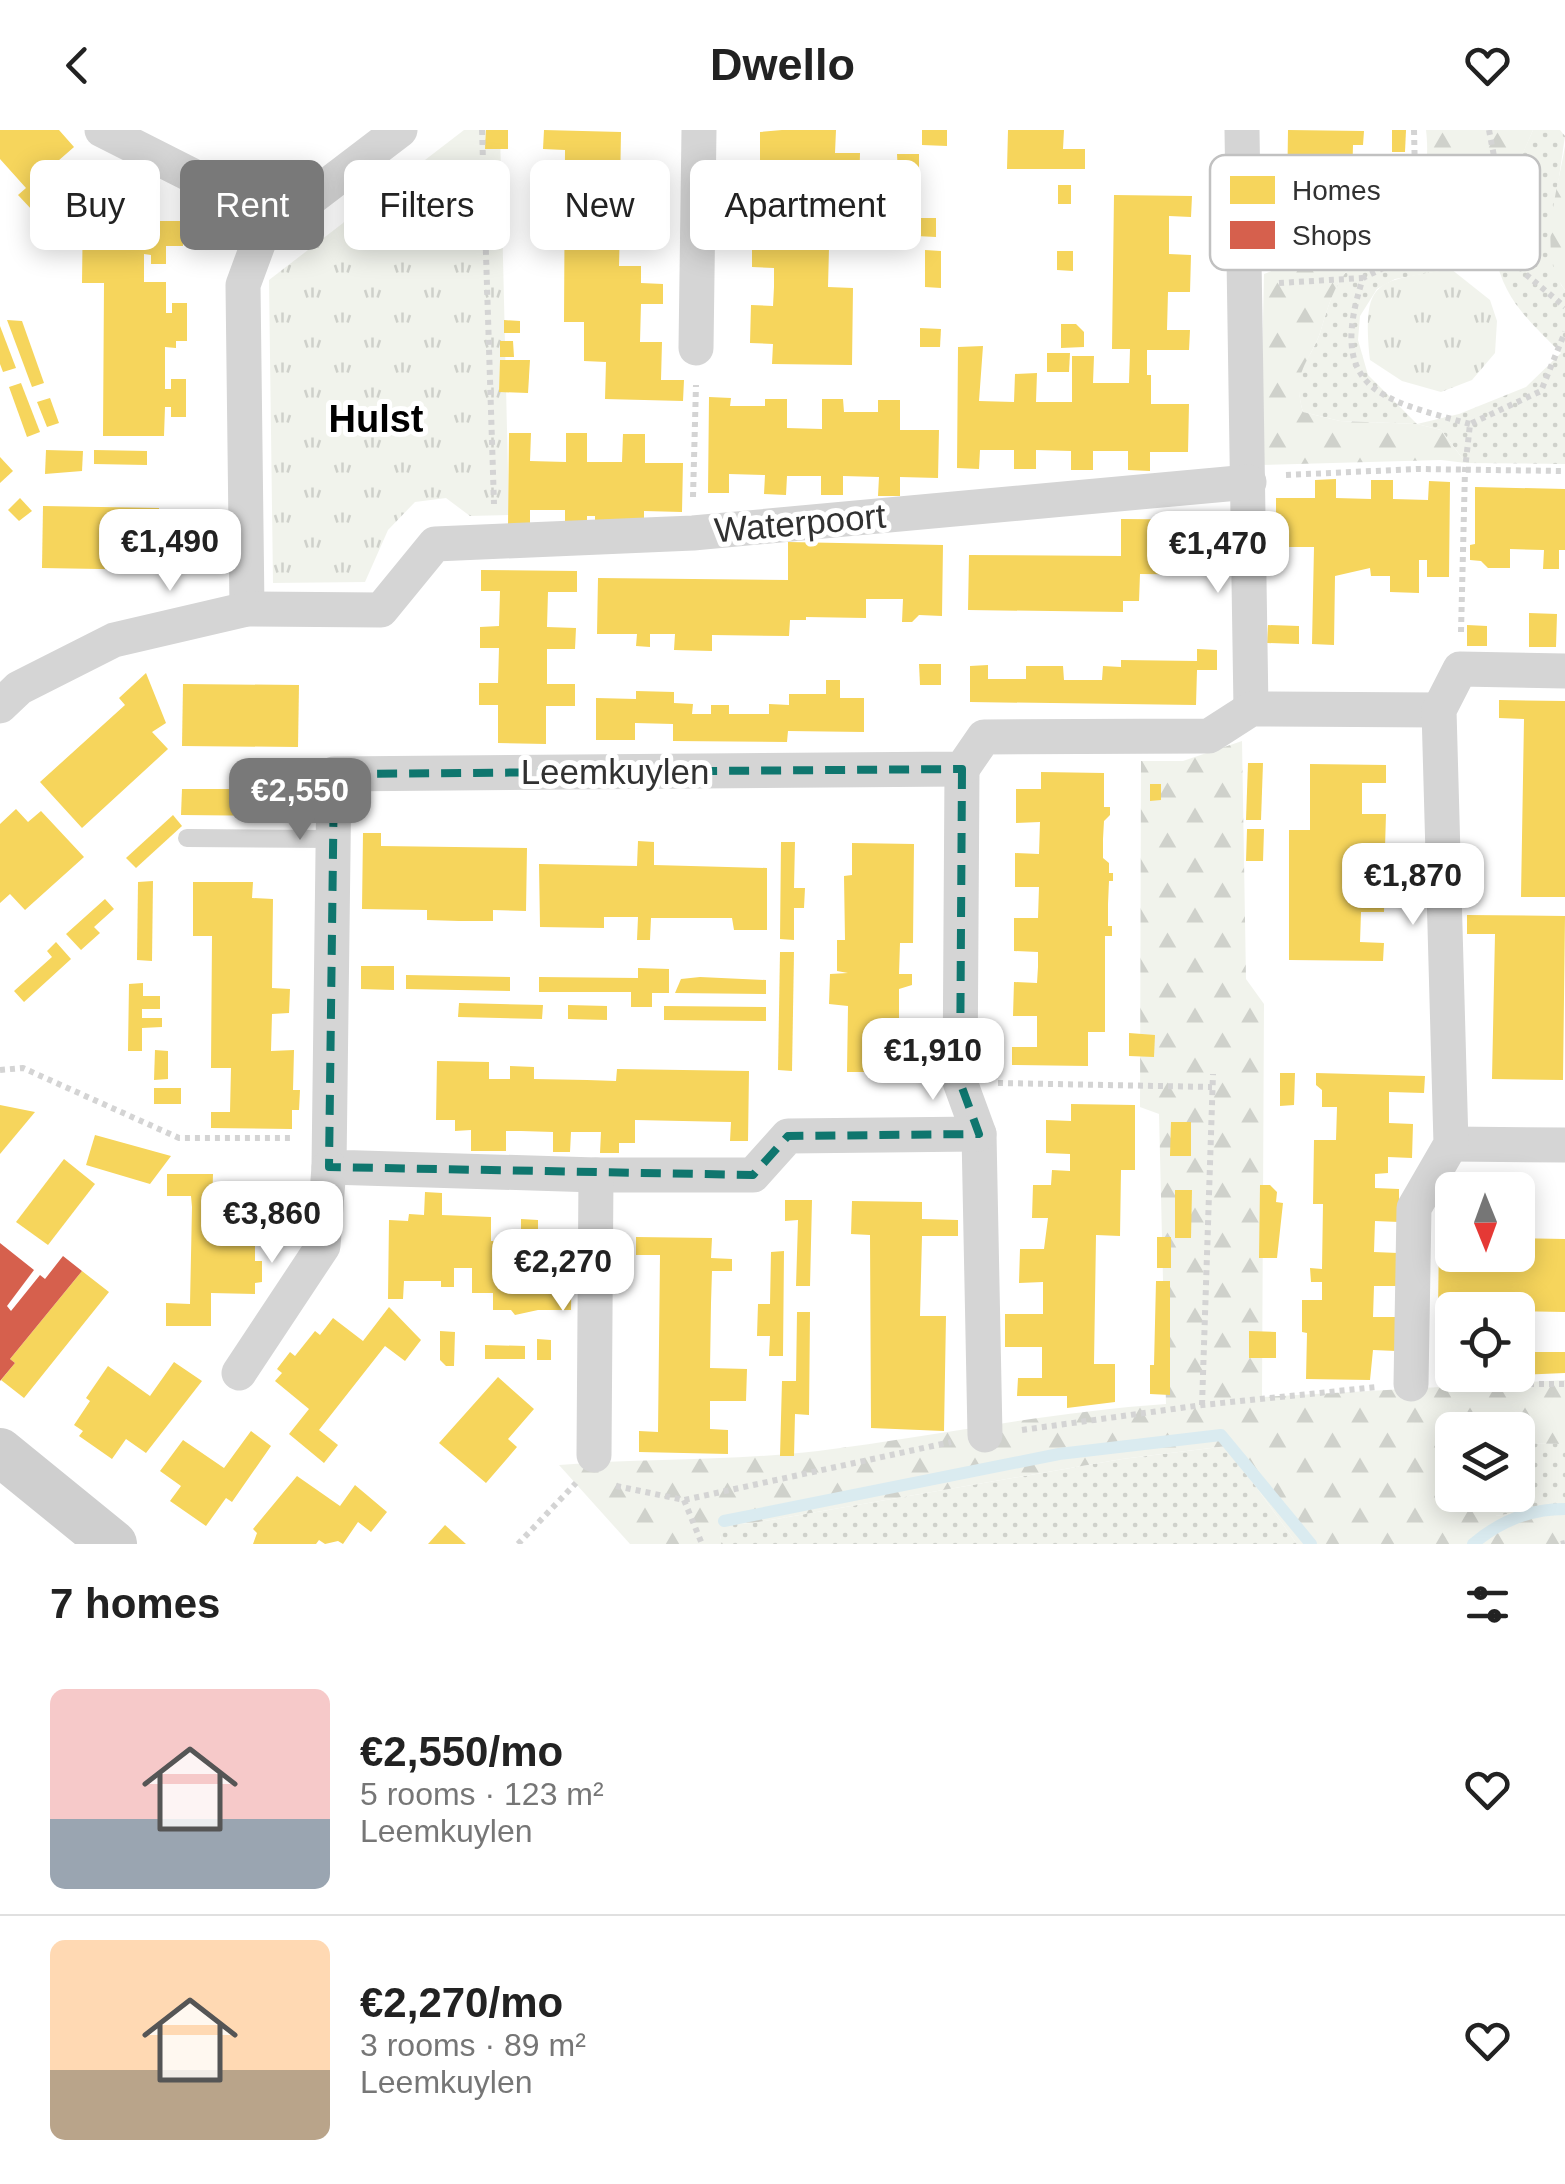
<!DOCTYPE html>
<meta charset="utf-8">
<style>
:root{--surface:#fff;--page:#f2f2f2;--text:#222;--muted:#767676;--line:#e0e0e0;--accent:#797979}
body{margin:0;font-family:Helvetica,sans-serif;background:var(--page);color:var(--text);height:100vh;display:flex;flex-direction:column;font-size:38px;white-space:nowrap}
*{box-sizing:border-box;margin:0}
p{font-size:32px;color:var(--muted)}
.icon{flex:none;width:55px;height:55px;fill:none;stroke:currentColor;stroke-width:2;stroke-linecap:round;stroke-linejoin:round}
.map{position:relative;height:1414px;overflow:hidden}
.details{display:flex;flex-direction:column;background:var(--surface);flex:1}
.details>*{flex:none}
.banner{position:absolute;left:30px;top:30px;width:1000px;height:90px;display:flex;gap:20px}
.needle{width:65px;rotate:179deg}
.controls{position:absolute;left:1435px;top:1042px;display:grid;gap:20px}
.controls a{display:grid;place-items:center;width:100px;height:100px;border-radius:15px;background:var(--surface);box-shadow:0 5px 25px #0003;font-size:50px}
.price{position:absolute;translate:-50% -85px;padding:0 22px;border-radius:20px;background:#fff;color:#222;font-size:32px;line-height:65px;filter:drop-shadow(0 2px 5px #0008)}
.price::after{content:'';position:absolute;left:50%;top:60px;width:30px;height:22px;margin-left:-15px;background:inherit;clip-path:polygon(0 0,100% 0,50% 100%)}
.price.on{background:var(--accent);color:#fff}
ul{padding:0;list-style:none}
li{display:flex;align-items:center;gap:30px;height:250px;padding:0 50px}
li+li{border-top:2px solid var(--line)}
li span{display:grid;place-items:center;flex:none;width:280px;height:200px;border-radius:15px;color:#555}
li>.icon{margin-inline-start:auto}
span .icon{width:120px;height:120px;fill:#fffc;stroke-width:1}
li b{font-size:42px}
h2{display:flex;justify-content:space-between;align-items:center;height:120px;padding:0 50px;font-size:42px}
.chip{padding:0 35px;border-radius:15px;background:var(--surface);box-shadow:0 5px 25px #0003;font-size:35px;line-height:90px}
.chip.on{background:var(--accent);color:#fff}
header{display:flex;justify-content:space-between;align-items:center;height:130px;padding:0 50px;background:var(--surface);font-size:45px;font-weight:600}
.map>svg:first-child{display:block}
.grass{fill:url(#grass-dots);fill-rule:evenodd}
.forest{fill:url(#forest-firs)}
.park{fill:url(#park-tufts)}
.homes{fill:#f6d55c}
.shops{fill:#d6604d}
.lines{fill:none;stroke-linecap:round;stroke-linejoin:round}
.stream{stroke:#daebf0;stroke-width:12}
.path{stroke:#d4d4d4;stroke-width:6;stroke-dasharray:5 5;stroke-linecap:butt}
.lane{stroke:#d5d5d5;stroke-width:18}
.street{stroke:#d5d5d5;stroke-width:35}
.secondary{stroke:#cfcfcf;stroke-width:48}
.marked{fill:none;stroke:#0f766e;stroke-width:8;stroke-dasharray:20 12;stroke-linejoin:round}
.labels{text-anchor:middle;stroke-width:10;stroke-linejoin:round;paint-order:stroke}
.street-label{font-size:35px;fill:#313131;stroke:#fff}
.neighbourhood-label{font-size:38px;font-weight:bold;fill:#000;stroke:#fff}
.key{fill:#fff;stroke:#c1c1c1;stroke-width:2.5}
.key-label{font-size:28px;fill:#313131}
</style>
<header><svg class="icon" aria-label="back" viewBox="0 0 24 24"><path d="M15 5l-7 7 7 7"/></svg>Dwello<svg class="icon" aria-label="heart" viewBox="0 0 24 24"><path d="M12 20l-8-8c-3-5 5-10 8-4 3-6 11-1 8 4z"/></svg></header>
<div class="map">
<svg width="1565" height="1414" viewBox="0 0 1565 1414">
<defs>
<pattern id="grass-dots" width="8" height="8" patternUnits="userSpaceOnUse" patternTransform="scale(2.5)"><rect width="8" height="8" fill="#f1f3ec"/><path d="M2 2h.1M6 6h.1" fill="none" stroke="#cfd1cb" stroke-width="1.8" stroke-linecap="round"/></pattern>
<pattern id="forest-firs" width="22" height="20" patternUnits="userSpaceOnUse" patternTransform="scale(2.5)"><rect width="22" height="20" fill="#f1f3ec"/><path d="M5 1l3.5 6h-7zM16 11l3.5 6h-7z" fill="#cfd1cb"/></pattern>
<pattern id="park-tufts" width="24" height="20" patternUnits="userSpaceOnUse" patternTransform="scale(2.5)"><rect width="24" height="20" fill="#f1f3ec"/><path d="M3 7l-1-3M5 7V3M7 7l1-3M15 17l-1-3M17 17v-4M19 17l1-3" fill="none" stroke="#cfd1cb"/></pattern>
</defs>
<rect width="100%" height="100%" fill="#fff"/>
<g class="grass">
<path d="M1533,0H1560L1565,6L1551,103L1561,155L1565,160V334L1466,333L1441,300L1417,294L1340,291L1303,282C1291,238 1307,238 1320,203C1326,183 1331,163 1343,146C1376,99 1455,113 1503,113L1521,27ZM1493,114C1501,167 1525,187 1561,223L1526,257L1459,284L1417,294L1368,245L1358,210L1360,186L1377,159L1395,149L1451,139Z"/>
<path d="M1518,1313L1565,1314V1375L1495,1386L1492,1365H1518Z"/>
<path d="M1227,1316L1297,1414H723L720,1410L723,1395L753,1393L1122,1329Z"/>
</g>
<g class="forest">
<path d="M1426,0H1533L1521,28L1504,114C1455,113 1376,99 1343,146C1331,163 1326,184 1320,203C1307,237 1292,241 1303,282L1340,291L1417,294L1441,300L1466,333L1441,330L1260,335L1264,144C1306,127 1399,94 1421,55C1428,41 1428,15 1426,0Z"/>
<path d="M1565,16V160C1536,122 1558,60 1565,16Z"/>
<path d="M1242,611L1246,849L1264,874L1262,1267L1565,1250V1314L1518,1313V1300H1452V1365H1492L1496,1386L1565,1375V1414H1297L1227,1316L1122,1329L753,1393L724,1395L720,1409L723,1414H630L559,1335C646,1328 732,1331 818,1321C934,1306 1049,1282 1166,1274L1159,984L1140,977L1141,631H1183Z"/>
</g>
<g class="park">
<path d="M464,0H500L509,385L470,386L446,368L415,372L388,400L365,452L273,453L269,150Z"/>
<path d="M1451,139L1490,170L1497,191L1495,223L1472,250L1441,262L1402,251L1370,230C1362,147 1376,152 1451,139Z"/>
</g>
<g class="homes">
<path d="M0,0H59L74,17L50,38L64,53L33,81L18,65L26,58L0,29Z"/>
<path d="M486,0H508V19H485Z"/>
<path d="M544,0L621,2L620,60H642V98L620,97L619,136H641V153L663,154V174H641L640,212H662L661,250H684L683,271L605,269L606,232L584,231V192H564L565,20L543,19Z"/>
<path d="M782,0H836L835,23H860L858,100L781,98L782,40L760,39V2Z"/>
<path d="M922,0H947V16L922,15Z"/>
<path d="M1008,0H1064L1063,19H1085V39H1007Z"/>
<path d="M1288,0L1364,1L1363,15H1353L1351,89L1301,88V67H1287Z"/>
<path d="M1392,0H1406L1405,22H1392Z"/>
<path d="M897,24H919V44H898Z"/>
<rect x="96" y="52" width="27" height="14"/>
<rect x="1058" y="55" width="13" height="19"/>
<path d="M1114,65L1192,66L1191,87L1169,86V124L1191,125L1190,162H1168L1167,200H1190L1189,220H1147V245H1151V274H1189L1188,322H1150V341L1128,340V321H1093V340H1071V321L1036,320V339H1014V320H980L979,339L957,338L958,217L983,216L979,271L1014,272L1015,244L1037,243L1036,272H1072V226H1094L1093,253H1129L1130,219H1112Z"/>
<path d="M83,75L145,76V91H183V116H166V134H151V125L144,124V152H166V183H172V173H187V211H176V218L165,217V259H171V249H186V287H171V277H165L164,306H103L104,153H82Z"/>
<path d="M916,88H936V107L916,106Z"/>
<path d="M752,117L829,118L828,157L853,158L852,235L772,234L773,214L750,213L751,175L773,176L774,157V138L752,137Z"/>
<path d="M925,120L941,121V158L925,157Z"/>
<path d="M1057,121H1073V141L1057,140Z"/>
<path d="M7,190L22,191L44,253L32,257Z"/>
<path d="M504,190L520,191V203H504Z"/>
<path d="M1061,194H1076L1084,202V217L1061,218Z"/>
<path d="M0,196L16,238L3,242L0,234Z"/>
<path d="M920,198L941,199L940,217H920Z"/>
<path d="M500,211H513L514,227H500Z"/>
<path d="M1047,223H1070L1069,242H1047Z"/>
<path d="M500,230H530L528,263L499,262Z"/>
<path d="M21,253L40,302L27,307L9,257Z"/>
<path d="M709,267L731,268L730,276H765V269H787V298L822,299V269H843L844,282H878V270H900V300H939L938,348L900,347V366H878L879,347L843,346V365H821V346H787L786,365L764,364L765,345L729,344V363H708Z"/>
<path d="M50,268L59,293L47,297L37,272Z"/>
<path d="M509,303H531L530,331L566,332V303H587V332H622L623,304H645V333H683L682,382L644,381V400L595,394V386H587V399H565V380H530V399L508,398Z"/>
<path d="M46,320L83,321L82,341L45,344Z"/>
<path d="M94,320L147,321V335L94,334Z"/>
<path d="M0,327L13,341L0,353Z"/>
<path d="M1336,349V368L1371,369V350H1393V369L1428,370L1429,351L1450,352L1449,447H1427V430H1419V463L1390,462V446H1371L1370,438L1335,446L1334,515L1312,514L1314,417H1276V368H1315V350Z"/>
<path d="M1475,357L1565,359V420H1559V439H1543L1544,420L1510,419V438H1488L1481,431L1470,430V415L1475,414Z"/>
<path d="M20,368L32,381L19,391L8,380Z"/>
<path d="M43,376L159,378L158,440L42,438Z"/>
<path d="M1121,389L1238,390L1237,445L1140,444L1139,471H1123V482L968,480L969,425L1121,426Z"/>
<path d="M788,412L943,415L942,486L919,485L912,492H902L903,469H866V488L806,487V490H790L789,506L712,505V521L674,520L675,504H650V517L636,516L637,504H597L598,448L788,450Z"/>
<path d="M481,440L577,441V462H548L547,497L576,498L575,519H547V554H575V576H546V614L498,613V575H479V553H498L499,518H480V497L499,496L500,461H481Z"/>
<path d="M1529,483L1557,484L1556,517H1529Z"/>
<path d="M1268,495L1299,496V514L1267,513Z"/>
<path d="M1467,495L1487,496V516H1467Z"/>
<path d="M1197,519L1217,520V540H1197L1196,575L970,572V536L988,535V549H1026V536H1063L1064,550H1102L1103,536L1121,537V530L1197,531Z"/>
<path d="M919,534H941V555H920Z"/>
<path d="M146,543L166,593L152,602L168,619L82,698L40,652L125,575L119,568Z"/>
<path d="M826,550H840V568H864V602L788,601L787,612L673,611V594L635,593V610H596V568L636,569V561L674,562V573L693,574L692,584H711V575H729V584H769V574L789,575V564H826Z"/>
<path d="M183,554L299,555L298,617L182,616Z"/>
<path d="M1499,570L1565,571V767H1521L1524,589L1499,588Z"/>
<path d="M1248,633H1263L1261,690H1246Z"/>
<path d="M1310,634L1386,635V653H1362V684H1386L1385,718L1361,717V748L1385,749L1384,782H1361L1360,812L1384,813L1383,831L1289,830V700H1310Z"/>
<path d="M1041,642L1104,643V677H1110V685L1104,691L1103,709V728L1109,733V743H1113V751H1109L1108,774V796H1112V806H1105V902H1088V936L1012,935V917H1037V886H1013L1014,852L1037,853L1038,837V822L1014,821V788H1038L1039,757H1015V723L1039,724L1040,692L1016,693V659H1041Z"/>
<path d="M1150,654H1161V670L1150,671Z"/>
<path d="M182,659H273V686L181,685Z"/>
<path d="M16,679L28,692L41,681L84,727L25,780L10,764L0,773V694Z"/>
<path d="M173,685L182,696L136,738L126,728Z"/>
<path d="M1247,699H1264L1263,731H1246Z"/>
<path d="M363,703H381V716L527,718L526,781L493,780V791H459L427,790V780L362,779Z"/>
<path d="M638,711L654,712V735L767,738V800H734L732,788H651L650,810H637L638,787H604V798L540,797L539,734L637,736Z"/>
<path d="M781,712H795L794,758H805L804,778H794V810L780,809Z"/>
<path d="M852,713L914,714L913,813H900L899,844H912V855L899,859V891H929V926H899V942H847L848,876L829,874L830,844L848,843L837,841V810H845L844,746L852,745Z"/>
<path d="M153,751L152,831L137,830L138,752Z"/>
<path d="M193,752H253L252,768L273,769L272,858L290,859L289,883L272,884L271,921L294,920L293,960H300L299,980H292V999L211,998V982H230L231,938H211L212,806H193Z"/>
<path d="M105,769L114,779L94,797L100,803L81,820L66,804Z"/>
<path d="M1467,785L1565,786L1563,950L1492,949L1495,804H1467Z"/>
<path d="M56,812L71,829L24,872L14,861L52,827L47,821Z"/>
<path d="M780,822H794L792,941L778,940Z"/>
<path d="M361,836H394V860L361,859Z"/>
<path d="M638,838L669,839V863H652V877H631V862H539V847L638,848Z"/>
<path d="M406,845L510,847V861L406,859Z"/>
<path d="M700,847L766,850V864L675,863L681,849Z"/>
<path d="M143,853V866H160V879H142V888H162V897L142,898V921H128L129,854Z"/>
<path d="M459,873L543,875L542,889L458,887Z"/>
<path d="M568,875L607,876V890L568,889Z"/>
<path d="M664,876L766,877V891L664,890Z"/>
<path d="M1129,903L1155,905L1154,927L1129,926Z"/>
<path d="M155,920L168,921V949L154,950Z"/>
<path d="M437,931L489,932V949H510V936L534,937V949L587,950L616,951L617,939L749,941L748,1011H730L731,992L635,990V1013H619V1023H600L601,1002H571L570,1022H553V1002L521,1001H506V1021H471V1000L455,1001V990H436Z"/>
<path d="M1280,943H1295L1294,975L1280,976Z"/>
<path d="M1316,943L1425,946L1424,963L1389,962V993L1413,994L1412,1028L1388,1027V1043L1375,1044V1058L1399,1059V1092L1375,1091L1374,1122L1398,1123L1397,1156H1374L1373,1187H1397L1396,1221L1373,1220L1370,1250L1306,1249L1307,1203L1302,1202V1170H1322V1152H1311L1310,1138L1322,1139L1323,1074H1313L1314,1010H1336L1337,977H1322V960L1316,955Z"/>
<rect x="154" y="958" width="27" height="16"/>
<path d="M1071,974L1135,975V1040H1121L1120,1106L1096,1105L1094,1234H1115V1272L1067,1278V1266H1017L1018,1248H1042V1217H1005V1184H1043V1152L1019,1153L1020,1119H1044L1048,1088H1032L1033,1055H1051L1052,1040L1070,1041V1024L1046,1023V990L1071,991Z"/>
<path d="M0,975L35,982L0,1024Z"/>
<path d="M1171,992H1191V1026H1170Z"/>
<path d="M95,1005L171,1026L150,1054L86,1035Z"/>
<path d="M64,1029L95,1054L48,1115L16,1092Z"/>
<path d="M167,1044H213L212,1077H250L249,1100H255V1131H262V1152L255,1153V1164L211,1163V1196H166V1173L190,1174L192,1077L191,1066H167Z"/>
<path d="M1260,1055H1270L1277,1062L1276,1072L1283,1073L1277,1128H1259Z"/>
<path d="M1175,1060H1192L1191,1108H1175Z"/>
<path d="M425,1062L442,1063V1085L491,1087V1111H521V1089L538,1090V1112L572,1113L571,1180H538L515,1185L511,1180H493V1163H472V1138H454V1157H441V1151H404L403,1169H388L389,1090L408,1091L409,1084L424,1085Z"/>
<path d="M785,1070H812L810,1156H796L798,1090L785,1091Z"/>
<path d="M852,1071L922,1072V1089L958,1090V1106H922L920,1186H946L944,1301L871,1298L870,1105L851,1104Z"/>
<path d="M636,1107L712,1108L711,1128L732,1129V1141H712L711,1173L710,1238L747,1239L746,1271H710V1299L728,1300V1324L639,1322V1301L658,1302L660,1125H636Z"/>
<rect x="1157" y="1107" width="14" height="31"/>
<path d="M1439,1107H1452V1125H1518V1108L1565,1109V1182L1452,1180V1186L1449,1187L1438,1180Z"/>
<path d="M784,1121L783,1226H769L770,1206H757L758,1174H770L771,1122Z"/>
<path d="M82,1141L109,1162L24,1268L1,1250L15,1233L10,1229Z"/>
<path d="M1156,1151H1170V1265L1150,1264V1235H1154Z"/>
<path d="M389,1177L421,1210L405,1231L385,1216L319,1300L338,1315L324,1333L289,1304L309,1279L275,1251L282,1243L277,1239L290,1222L295,1226L315,1201L320,1205L333,1188L363,1211Z"/>
<path d="M797,1182H810L809,1285L795,1284L794,1326H780L782,1251H796Z"/>
<path d="M440,1201L455,1202L454,1236H446L440,1230Z"/>
<path d="M1249,1201L1276,1202V1228H1249Z"/>
<path d="M537,1209L551,1210V1230H537Z"/>
<path d="M485,1215L525,1216V1229H485Z"/>
<path d="M1534,1222H1565V1243L1518,1245V1224H1534Z"/>
<rect x="1437" y="1227" width="14" height="20"/>
<path d="M174,1232L202,1251L146,1323L126,1309L112,1329L79,1306L83,1301L74,1295L90,1271L86,1268L108,1236L150,1266Z"/>
<path d="M498,1247L534,1279L508,1309L517,1317L486,1353L439,1313Z"/>
<path d="M251,1301L271,1316L232,1372L226,1368L206,1396L170,1371L181,1356L160,1341L183,1310L224,1338Z"/>
<path d="M297,1346L340,1376L355,1355L387,1382L371,1402L358,1392L343,1414L338,1411L325,1414L319,1410L316,1414H253L257,1403L253,1399Z"/>
<path d="M445,1395L466,1414H428Z"/>
</g>
<path class="shops" d="M0,1113L34,1140L7,1176L11,1181L40,1145L45,1149L63,1126L82,1141L10,1229L15,1233L0,1251Z"/>
<g class="lines">
<g class="stream">
<path d="M724,1391L1059,1324L1221,1305L1311,1414"/>
<path d="M1473,1414C1500,1391 1529,1379 1565,1379"/>
</g>
<g class="path">
<path d="M482,0L494,374"/>
<path d="M1414,0L1415,44"/>
<path d="M1489,0L1502,68L1523,142L1565,177"/>
<path d="M1279,153L1363,148"/>
<path d="M1470,294C1378,269 1327,259 1363,148L1395,132L1515,113"/>
<path d="M1286,345L1417,339L1565,341"/>
<path d="M693,367L696,255"/>
<path d="M1461,502L1465,340L1470,294L1541,261L1565,202"/>
<path d="M0,940L23,938L179,1008H294"/>
<path d="M998,953L1212,957"/>
<path d="M1449,1254H1565"/>
<path d="M1202,1275L1213,944"/>
<path d="M1022,1300L1202,1275L1377,1257"/>
<path d="M616,1356L684,1370L951,1312"/>
<path d="M684,1370L702,1414"/>
<path d="M518,1414L576,1353"/>
<path d="M1561,1414L1565,1413"/>
</g>
<path class="lane" d="M187,708L333,709"/>
<g class="street">
<path d="M102,0L213,56L261,106"/>
<path d="M1242,0L1251,579"/>
<path d="M696,218L699,0"/>
<path d="M247,479L243,155L261,106L400,0"/>
<path d="M0,576L19,558L114,510L247,479L381,480L435,414L693,403L1249,352"/>
<path d="M962,639L960,952L979,1004L985,1305"/>
<path d="M979,1004L788,1006L753,1045H596L329,1037L334,644L962,639L984,607L1209,606L1251,579L1439,580"/>
<path d="M1451,1014L1565,1015"/>
<path d="M239,1243L323,1116L329,1037"/>
<path d="M1411,1254L1414,1078L1451,1014L1439,580L1460,539L1565,541"/>
<path d="M594,1325L596,1045"/>
</g>
<path class="secondary" d="M0,1322L113,1414"/>
</g>
<path class="marked" d="M962,639L960,952L979,1004L788,1006L753,1045L329,1037L334,644Z"/>
<g class="labels">
<g class="street-label">
<text transform="translate(800 393) rotate(-5)" y="12">Waterpoort</text>
<text x="615" y="654">Leemkuylen</text>
</g>
<g class="neighbourhood-label">
<text x="376" y="302">Hulst</text>
</g>
</g>
<rect x="1210" y="25" width="330" height="115" rx="15" class="key"/>
<rect x="1230" y="46" width="45" height="28" fill="#f6d55c"/>
<rect x="1230" y="91" width="45" height="28" fill="#d6604d"/>
<g class="key-label">
<text x="1292" y="70">Homes</text>
<text x="1292" y="115">Shops</text>
</g>
</svg>
<div class="controls">
<a><svg class="needle" viewBox="-14 -14 28 28"><path d="M0-13l5 13h-10z" fill="#e53935"/><path d="M0 13l5-13h-10z" fill="#767676"/></svg></a>
<a><svg class="icon" aria-label="locate" viewBox="0 0 24 24"><circle cx="12" cy="12" r="6"/><path d="M12 2v4M12 18v4M2 12h4M18 12h4"/></svg></a>
<a><svg class="icon" aria-label="layers" viewBox="0 0 24 24"><path d="M12 4l9 5-9 5-9-5zM3 14l9 5 9-5"/></svg></a>
</div>
<b class="price" style="left:170px;top:464px">€1,490</b>
<b class="price" style="left:1218px;top:466px">€1,470</b>
<b class="price on" style="left:300px;top:713px">€2,550</b>
<b class="price" style="left:1413px;top:798px">€1,870</b>
<b class="price" style="left:933px;top:973px">€1,910</b>
<b class="price" style="left:272px;top:1136px">€3,860</b>
<b class="price" style="left:563px;top:1184px">€2,270</b>
<div class="banner">
<a class="chip">Buy</a>
<a class="chip on">Rent</a>
<a class="chip">Filters</a>
<a class="chip">New</a>
<a class="chip">Apartment</a>
</div>
</div>
<section class="details">
<h2>7 homes<svg class="icon" aria-label="filters" viewBox="0 0 24 24"><path d="M4 7h16M4 17h16"/><circle cx="9" cy="7" r="2"/><circle cx="15" cy="17" r="2"/></svg></h2>
<ul>
<li><span style="background:linear-gradient(#f6c9c9 65%,#9aa5b1 0)"><svg class="icon" aria-label="home" viewBox="0 0 24 24"><path d="M3 11l9-7 9 7M6 9v11h12V9"/></svg></span><div><b>€2,550/mo</b><p>5 rooms · 123 m²</p><p>Leemkuylen</p></div><svg class="icon" aria-label="heart" viewBox="0 0 24 24"><path d="M12 20l-8-8c-3-5 5-10 8-4 3-6 11-1 8 4z"/></svg></li>
<li><span style="background:linear-gradient(#ffd9b3 65%,#b9a48a 0)"><svg class="icon" aria-label="home" viewBox="0 0 24 24"><path d="M3 11l9-7 9 7M6 9v11h12V9"/></svg></span><div><b>€2,270/mo</b><p>3 rooms · 89 m²</p><p>Leemkuylen</p></div><svg class="icon" aria-label="heart" viewBox="0 0 24 24"><path d="M12 20l-8-8c-3-5 5-10 8-4 3-6 11-1 8 4z"/></svg></li>
</ul>
</section>
